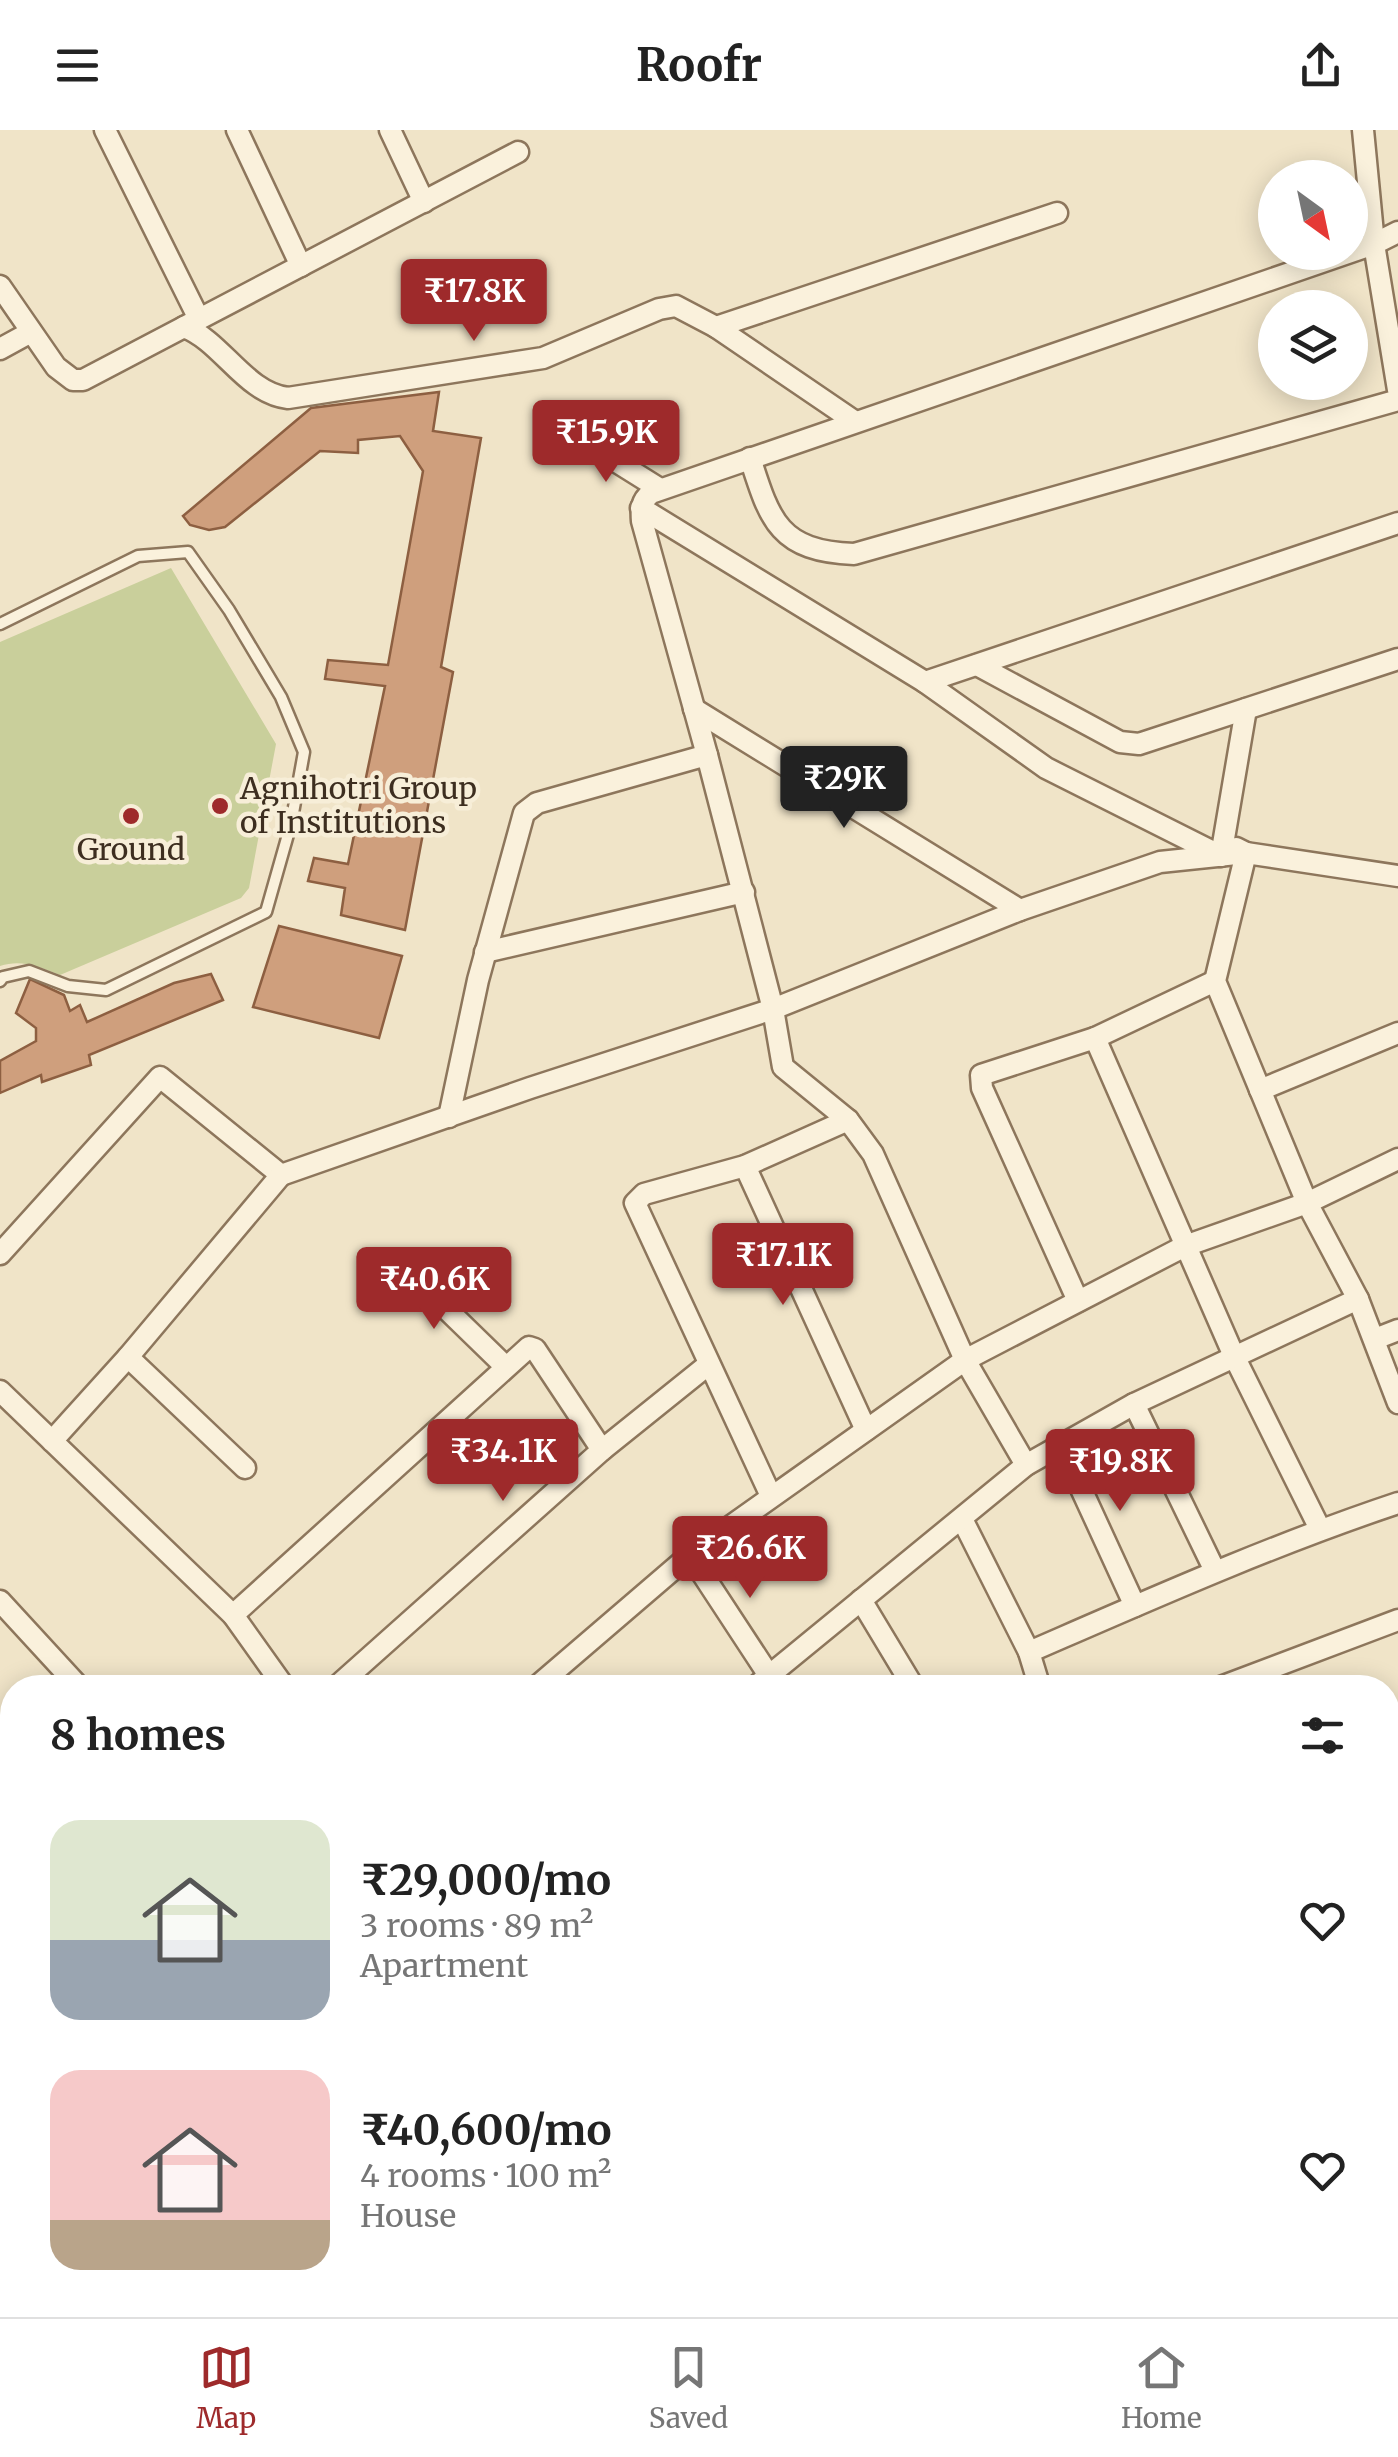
<!DOCTYPE html>
<meta charset="utf-8">
<style>
:root{--surface:#fff;--page:#f2f2f2;--text:#222;--muted:#767676;--line:#e0e0e0;--accent:#9e2a2b}
body{margin:0;font-family:Merriweather,serif;background:var(--page);color:var(--text);height:100vh;display:flex;flex-direction:column;font-size:38px;white-space:nowrap}
*{box-sizing:border-box;margin:0}
p{font-size:32px;color:var(--muted)}
.icon{flex:none;width:55px;height:55px;fill:none;stroke:currentColor;stroke-width:2;stroke-linecap:round;stroke-linejoin:round}
.map{position:relative;flex:1;overflow:hidden}
.details{position:absolute;left:0px;top:1545px;width:1400px;height:642px;display:flex;flex-direction:column;background:var(--surface);border-radius:40px 40px 0 0;box-shadow:0 5px 25px #0003}
.details>*{flex:none}
.needle{width:65px;rotate:147deg}
.controls{position:absolute;left:1258px;top:30px;display:grid;gap:20px}
.controls a{display:grid;place-items:center;width:110px;height:110px;border-radius:50%;background:var(--surface);box-shadow:0 5px 25px #0003;font-size:50px}
.price{position:absolute;translate:-50% -85px;padding:0 22px;border-radius:10px;background:var(--accent);color:#fff;font-size:32px;line-height:65px;filter:drop-shadow(0 2px 5px #0008)}
.price::after{content:'';position:absolute;left:50%;top:60px;width:30px;height:22px;margin-left:-15px;background:inherit;clip-path:polygon(0 0,100% 0,50% 100%)}
.price.active{background:#222;color:#fff}
ul{padding:0;list-style:none}
li{display:flex;align-items:center;gap:30px;height:250px;padding:0 50px}
li span{display:grid;place-items:center;flex:none;width:280px;height:200px;border-radius:30px;color:#555}
li>.icon{margin-inline-start:auto}
span .icon{width:120px;height:120px;fill:#fffc;stroke-width:1}
li b{font-size:42px}
h2{display:flex;justify-content:space-between;align-items:center;height:120px;padding:0 50px;font-size:42px}
header{display:flex;justify-content:space-between;align-items:center;height:130px;padding:0 50px;background:var(--surface);font-size:45px;font-weight:700}
.menu{display:flex;justify-content:space-around;align-items:center;height:140px;border-top:2px solid var(--line);background:var(--surface);font-size:28px;color:var(--muted)}
.menu a{display:grid;justify-items:center;gap:5px}
.menu .active{color:var(--accent)}
.map>svg:first-child{display:block}
.green{fill:#c9cf9b}
.building{fill:#cf9f7d;stroke:#8d5f41;stroke-width:2.5}
.lines{fill:none;stroke-linecap:round;stroke-linejoin:round}
.lane-casing{stroke:#8d765c;stroke-width:15}
.street-casing{stroke:#8d765c;stroke-width:25}
.lane{stroke:#faf1dc;stroke-width:10}
.street{stroke:#faf1dc;stroke-width:20}
.poi-dot{fill:#9e2a2b;stroke:#f7eed8;stroke-width:4}
.labels{text-anchor:middle;stroke-width:9;stroke-linejoin:round;paint-order:stroke}
.poi-label{font-size:30px;fill:#3d2e20;stroke:#f7eed8;text-anchor:start}
</style>
<header><svg class="icon" aria-label="menu" viewBox="0 0 24 24"><path d="M4 6h16M4 12h16M4 18h16"/></svg>Roofr<svg class="icon" aria-label="share" viewBox="0 0 24 24"><path d="M12 15V3M7 8l5-5 5 5M5 13v7h14v-7"/></svg></header>
<div class="map">
<svg width="1398" height="2187" viewBox="0 0 1398 2187">
<rect width="100%" height="100%" fill="#f0e4c8"/>
<path class="green" d="M171,438L276,614L249,758L241,768L60,845C39,837 22,829 0,836V512Z"/>
<g class="building">
<path d="M439,262L433,301L481,308L441,537L453,542L405,800L341,785L345,758L308,751L314,728L348,734L385,556L325,549L328,530L388,535L423,341L400,306L358,310V323L320,321L225,397L209,400L190,395L183,386L311,278Z"/>
<path d="M279,796L402,826L379,908L253,877Z"/>
<path d="M211,844L223,870L89,925L91,935L42,952L41,945L0,963V931L36,911V898L16,883L30,849L64,865L70,881L80,875L87,892L174,853Z"/>
</g>
<g class="lines">
<defs>
<path id="lane" d="M0,494L138,426L188,422L229,480L281,567L304,622L291,694L266,782L106,860L68,856L29,841L3,847L0,851"/>
<g id="street">
<path d="M105,0L199,189"/>
<path d="M237,0L301,136"/>
<path d="M390,0L424,72"/>
<path d="M1363,0L1374,114L1398,260"/>
<path d="M0,156L56,237L73,250H83L184,197C222,211 245,263 288,268L543,228L659,179L676,176L716,197L854,291"/>
<path d="M184,197L518,22"/>
<path d="M716,197L1057,83"/>
<path d="M0,219L31,202"/>
<path d="M580,309L660,359"/>
<path d="M750,328C770,391 779,421 854,424L1398,270"/>
<path d="M641,378L925,552L1046,638L1221,726L1246,579"/>
<path d="M977,535L1120,612L1139,614L1398,529"/>
<path d="M925,552L1398,393"/>
<path d="M694,579L1020,780"/>
<path d="M707,625L642,391C641,379 641,371 651,363L1374,114L1398,102"/>
<path d="M1236,718L1246,723L1215,851L1307,1073L1358,1169L1398,1273"/>
<path d="M485,822L744,762"/>
<path d="M1095,908L1234,1226L1320,1399"/>
<path d="M1260,960L1398,903"/>
<path d="M449,987L478,850L524,683L537,673L707,625L773,879L783,937L848,990L873,1024L965,1230L1026,1335"/>
<path d="M745,1036L866,1300"/>
<path d="M0,1124L160,947L281,1045L530,958L773,879L1020,780L1160,732L1246,723L1398,746"/>
<path d="M398,1132L505,1236"/>
<path d="M1078,1171L982,958L981,945L1095,908L1215,851"/>
<path d="M1375,1209L1398,1200"/>
<path d="M128,1227L245,1338"/>
<path d="M0,1261L233,1485L285,1558"/>
<path d="M1134,1274L1215,1441"/>
<path d="M52,1311L128,1227L281,1045"/>
<path d="M1060,1313L1135,1476"/>
<path d="M771,1366L635,1073L644,1064L745,1036L848,990"/>
<path d="M962,1389L1029,1522L1040,1558"/>
<path d="M690,1425L768,1544"/>
<path d="M861,1470L914,1558"/>
<path d="M0,1471L80,1558"/>
<path d="M233,1485L529,1217L535,1219L602,1320"/>
<path d="M1029,1522C1151,1469 1272,1415 1398,1373"/>
<path d="M335,1558L602,1320L709,1234"/>
<path d="M535,1558L690,1425L965,1230L1185,1116L1307,1073L1398,1029"/>
<path d="M754,1558L1026,1335L1134,1274L1358,1169"/>
<path d="M1218,1558L1398,1490"/>
<path d="M0,1839L12,1833"/>
<path d="M1388,1853L1398,1848"/>
<path d="M1388,1982L1398,1978"/>
<path d="M0,1992L12,1985"/>
<path d="M0,2076L12,2097"/>
<path d="M1388,2135L1398,2131"/>
<path d="M0,2158L12,2150"/>
<path d="M1388,2174L1394,2187"/>
<path d="M59,2175L65,2187"/>
<path d="M692,2175L699,2187"/>
<path d="M835,2175L841,2187"/>
<path d="M986,2175L992,2187"/>
<path d="M1255,2175L1262,2187"/>
<path d="M225,2187L242,2175"/>
<path d="M402,2187L413,2181"/>
<path d="M504,2187L535,2175"/>
<path d="M1209,2187L1232,2175"/>
</g>
</defs>
<use href="#lane" class="lane-casing"/>
<use href="#street" class="street-casing"/>
<use href="#lane" class="lane"/>
<use href="#street" class="street"/>
</g>
<g class="poi-dot">
<circle cx="220" cy="676" r="10"/>
<circle cx="131" cy="686" r="10"/>
</g>
<g class="labels">
<g class="poi-label">
<text x="240" y="669">Agnihotri Group<tspan x="240" dy="34">of Institutions</tspan></text>
<text x="131" y="730" text-anchor="middle">Ground</text>
</g>
</g>
</svg>
<div class="controls">
<a><svg class="needle" viewBox="-14 -14 28 28"><path d="M0-13l5 13h-10z" fill="#e53935"/><path d="M0 13l5-13h-10z" fill="#767676"/></svg></a>
<a><svg class="icon" aria-label="layers" viewBox="0 0 24 24"><path d="M12 4l9 5-9 5-9-5zM3 14l9 5 9-5"/></svg></a>
</div>
<b class="price" style="left:474px;top:214px">₹17.8K</b>
<b class="price" style="left:606px;top:355px">₹15.9K</b>
<b class="price active" style="left:844px;top:701px">₹29K</b>
<b class="price" style="left:783px;top:1178px">₹17.1K</b>
<b class="price" style="left:434px;top:1202px">₹40.6K</b>
<b class="price" style="left:503px;top:1374px">₹34.1K</b>
<b class="price" style="left:1120px;top:1384px">₹19.8K</b>
<b class="price" style="left:750px;top:1471px">₹26.6K</b>
<section class="details">
<h2>8 homes<svg class="icon" aria-label="filters" viewBox="0 0 24 24"><path d="M4 7h16M4 17h16"/><circle cx="9" cy="7" r="2"/><circle cx="15" cy="17" r="2"/></svg></h2>
<ul>
<li><span style="background:linear-gradient(#dfe7d0 60%,#9aa5b1 0)"><svg class="icon" aria-label="home" viewBox="0 0 24 24"><path d="M3 11l9-7 9 7M6 9v11h12V9"/></svg></span><div><b>₹29,000/mo</b><p>3 rooms · 89 m²</p><p>Apartment</p></div><svg class="icon" aria-label="heart" viewBox="0 0 24 24"><path d="M12 20l-8-8c-3-5 5-10 8-4 3-6 11-1 8 4z"/></svg></li>
<li><span style="background:linear-gradient(#f6c9c9 75%,#b9a48a 0)"><svg class="icon" aria-label="home" viewBox="0 0 24 24"><path d="M3 11l9-7 9 7M6 9v11h12V9"/></svg></span><div><b>₹40,600/mo</b><p>4 rooms · 100 m²</p><p>House</p></div><svg class="icon" aria-label="heart" viewBox="0 0 24 24"><path d="M12 20l-8-8c-3-5 5-10 8-4 3-6 11-1 8 4z"/></svg></li>
</ul>
</section>
</div>
<nav class="menu">
<a class="active"><svg class="icon" aria-label="map" viewBox="0 0 24 24"><path d="M3 6l6-2 6 2 6-2v14l-6 2-6-2-6 2zM9 4v14M15 6v14"/></svg>Map</a>
<a><svg class="icon" aria-label="saved" viewBox="0 0 24 24"><path d="M7 4h10v16l-5-4-5 4z"/></svg>Saved</a>
<a><svg class="icon" aria-label="home" viewBox="0 0 24 24"><path d="M3 11l9-7 9 7M6 9v11h12V9"/></svg>Home</a>
</nav>
